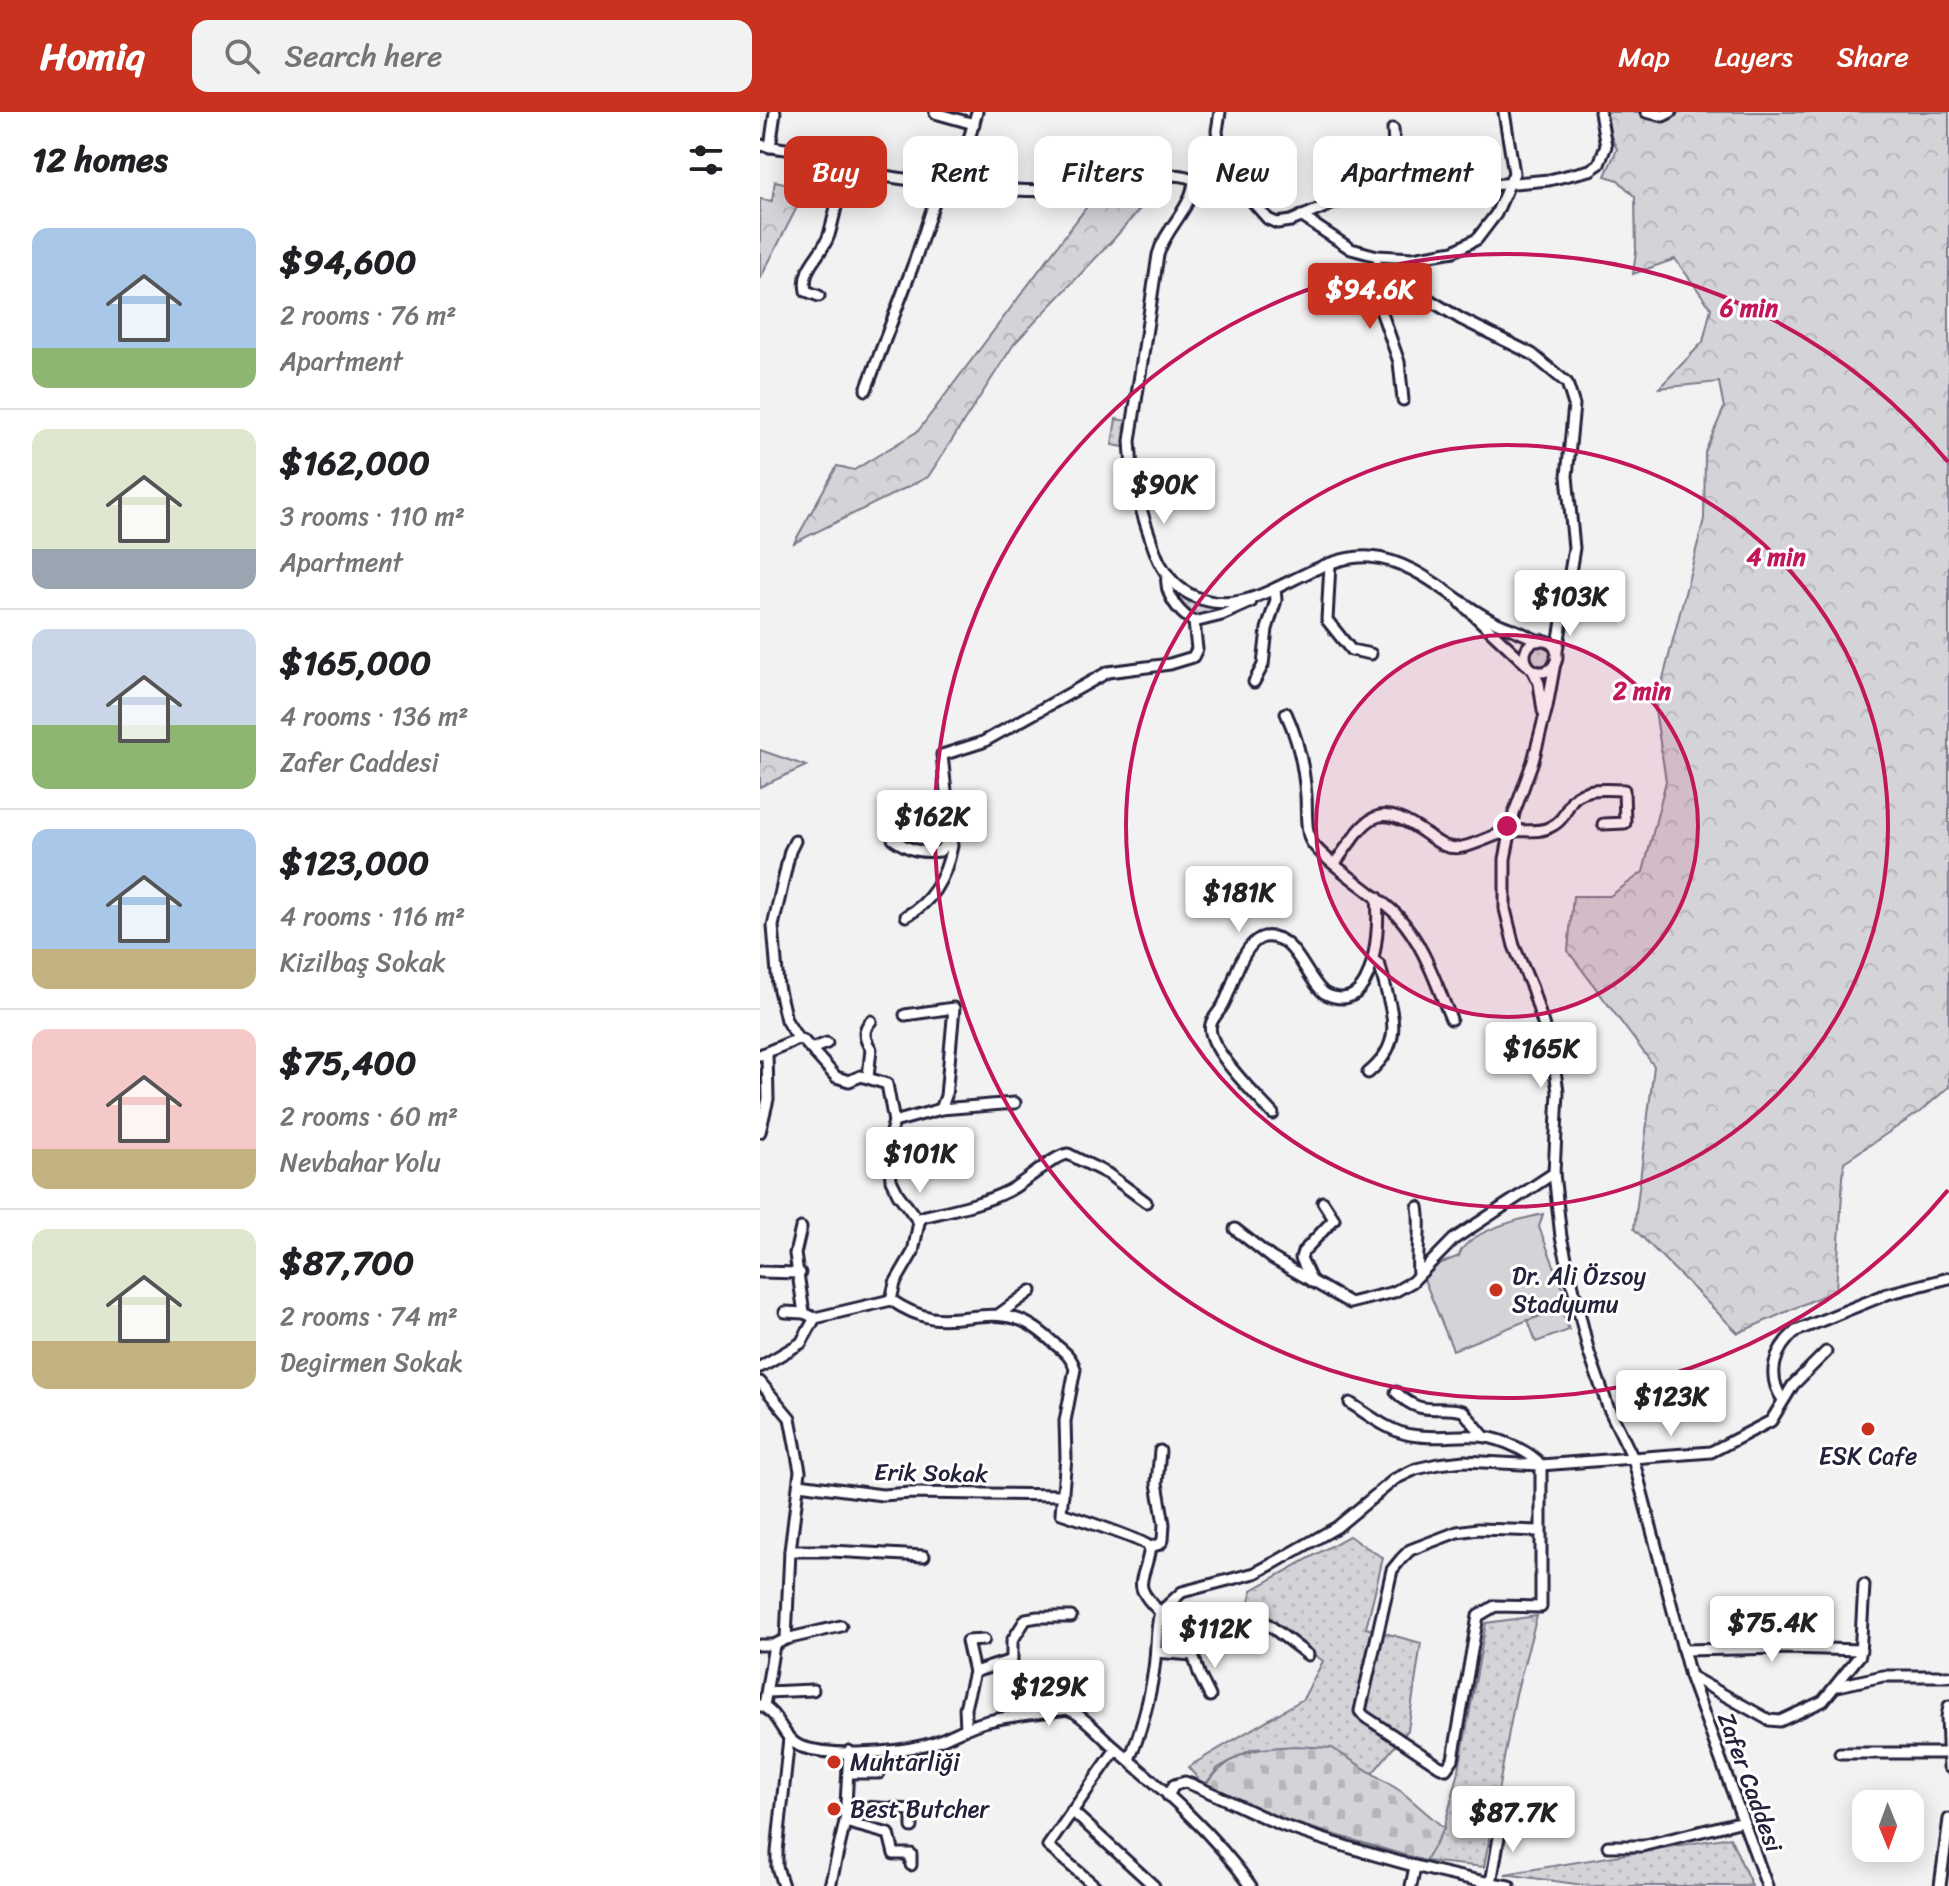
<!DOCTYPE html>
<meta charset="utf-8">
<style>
:root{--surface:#fff;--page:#f2f2f2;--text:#202124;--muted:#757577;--line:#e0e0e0;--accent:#c8321e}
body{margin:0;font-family:Sriracha,sans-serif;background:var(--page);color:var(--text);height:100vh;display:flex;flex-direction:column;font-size:30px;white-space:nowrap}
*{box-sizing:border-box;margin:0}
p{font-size:26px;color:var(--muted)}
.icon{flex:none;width:44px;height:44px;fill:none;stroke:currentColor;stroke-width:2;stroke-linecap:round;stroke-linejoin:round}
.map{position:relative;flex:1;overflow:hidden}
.details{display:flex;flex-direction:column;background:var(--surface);width:760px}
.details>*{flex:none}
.guide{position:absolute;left:24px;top:24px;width:760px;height:72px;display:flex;gap:16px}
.needle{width:52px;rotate:179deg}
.tools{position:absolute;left:1092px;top:1678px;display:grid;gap:16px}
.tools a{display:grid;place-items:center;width:72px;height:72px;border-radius:16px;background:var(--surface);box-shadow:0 4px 20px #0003;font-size:40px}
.price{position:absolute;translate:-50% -68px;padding:0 18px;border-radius:8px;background:#fff;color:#222;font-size:26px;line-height:52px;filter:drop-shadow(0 2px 4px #0008)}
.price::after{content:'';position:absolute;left:50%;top:48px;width:24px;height:18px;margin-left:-12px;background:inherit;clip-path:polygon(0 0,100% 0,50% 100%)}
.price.on{background:var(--accent);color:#fff}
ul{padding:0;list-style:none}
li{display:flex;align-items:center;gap:24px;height:200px;padding:0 32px}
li+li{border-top:2px solid var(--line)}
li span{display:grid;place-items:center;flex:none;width:224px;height:160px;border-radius:16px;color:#555}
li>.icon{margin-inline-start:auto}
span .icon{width:96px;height:96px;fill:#fffc;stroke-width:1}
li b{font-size:34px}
h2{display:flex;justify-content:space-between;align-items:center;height:96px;padding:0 32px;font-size:34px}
.tag{padding:0 28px;border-radius:16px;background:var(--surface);box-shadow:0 4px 20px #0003;font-size:28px;line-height:72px}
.tag.on{background:var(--accent);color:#fff}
header{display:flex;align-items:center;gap:48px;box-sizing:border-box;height:112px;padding:0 40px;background:var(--accent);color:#fff}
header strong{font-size:38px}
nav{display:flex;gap:44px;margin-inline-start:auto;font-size:28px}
.search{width:560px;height:72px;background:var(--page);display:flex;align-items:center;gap:20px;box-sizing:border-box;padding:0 28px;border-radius:16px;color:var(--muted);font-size:30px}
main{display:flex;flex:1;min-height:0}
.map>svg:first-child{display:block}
.green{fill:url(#green-dots);stroke:#7a7a8a;stroke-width:2}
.forest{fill:url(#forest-crowns);stroke:#7a7a8a;stroke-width:2}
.cemetery{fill:url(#cemetery-stones);stroke:#7a7a8a;stroke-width:2}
.pitch{fill:#d3d3d8;stroke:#7a7a8a;stroke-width:2}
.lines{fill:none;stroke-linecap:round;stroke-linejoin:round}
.minor-casing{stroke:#22223b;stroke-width:15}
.minor{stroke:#fff;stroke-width:9}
.ring{fill:none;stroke:#c2185b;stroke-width:4}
.poi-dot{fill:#c8321e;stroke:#fff;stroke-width:3}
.labels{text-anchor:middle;stroke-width:6;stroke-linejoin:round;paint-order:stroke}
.poi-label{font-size:24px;fill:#22223b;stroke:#fff;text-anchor:start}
.street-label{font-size:24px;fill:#22223b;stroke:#fff}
.centre{fill:#c2185b;stroke:#fff;stroke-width:4}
.ring-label{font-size:24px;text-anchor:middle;font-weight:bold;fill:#c2185b;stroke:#fff;stroke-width:6;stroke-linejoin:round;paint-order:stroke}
</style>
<header>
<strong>Homiq</strong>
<div class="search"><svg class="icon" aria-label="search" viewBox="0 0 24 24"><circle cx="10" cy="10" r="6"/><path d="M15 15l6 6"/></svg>Search here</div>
<nav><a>Map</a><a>Layers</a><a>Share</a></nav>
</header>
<main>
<section class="details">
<h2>12 homes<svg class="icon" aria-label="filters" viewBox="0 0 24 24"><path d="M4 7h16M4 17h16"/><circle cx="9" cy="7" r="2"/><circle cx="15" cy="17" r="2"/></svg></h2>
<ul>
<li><span style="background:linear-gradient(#a9c7e8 75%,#8fb573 0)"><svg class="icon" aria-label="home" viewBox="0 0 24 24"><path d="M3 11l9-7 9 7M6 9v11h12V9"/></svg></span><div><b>$94,600</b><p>2 rooms · 76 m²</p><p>Apartment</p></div></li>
<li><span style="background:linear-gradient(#dfe7d0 75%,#9aa5b1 0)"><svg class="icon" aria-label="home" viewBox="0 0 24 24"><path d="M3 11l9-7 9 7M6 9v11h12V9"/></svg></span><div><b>$162,000</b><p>3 rooms · 110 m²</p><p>Apartment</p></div></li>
<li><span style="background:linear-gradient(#c9d6e8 60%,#8fb573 0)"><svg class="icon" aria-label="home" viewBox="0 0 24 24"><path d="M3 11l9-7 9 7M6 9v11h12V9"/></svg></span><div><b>$165,000</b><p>4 rooms · 136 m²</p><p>Zafer Caddesi</p></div></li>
<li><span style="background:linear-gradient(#a9c7e8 75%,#c2b280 0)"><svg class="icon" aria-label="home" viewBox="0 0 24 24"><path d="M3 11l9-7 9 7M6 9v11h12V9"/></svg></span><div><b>$123,000</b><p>4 rooms · 116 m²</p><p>Kizilbaş Sokak</p></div></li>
<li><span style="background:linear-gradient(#f6c9c9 75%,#c2b280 0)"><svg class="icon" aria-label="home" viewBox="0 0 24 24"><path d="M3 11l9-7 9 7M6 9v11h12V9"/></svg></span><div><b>$75,400</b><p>2 rooms · 60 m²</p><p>Nevbahar Yolu</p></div></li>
<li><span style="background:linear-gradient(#dfe7d0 70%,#c2b280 0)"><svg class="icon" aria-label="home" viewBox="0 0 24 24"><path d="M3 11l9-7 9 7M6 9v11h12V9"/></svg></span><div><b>$87,700</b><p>2 rooms · 74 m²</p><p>Degirmen Sokak</p></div></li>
</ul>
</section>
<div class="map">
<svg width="1189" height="1774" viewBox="0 0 1189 1774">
<defs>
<pattern id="green-dots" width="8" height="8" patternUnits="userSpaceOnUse" patternTransform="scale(2)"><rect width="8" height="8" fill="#d3d3d8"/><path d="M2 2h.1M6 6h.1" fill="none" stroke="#b5b5ba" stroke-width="1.8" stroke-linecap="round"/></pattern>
<pattern id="forest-crowns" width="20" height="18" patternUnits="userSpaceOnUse" patternTransform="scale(2)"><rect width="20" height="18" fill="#d3d3d8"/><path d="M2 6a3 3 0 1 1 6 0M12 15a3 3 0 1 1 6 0" fill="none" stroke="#b5b5ba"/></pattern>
<pattern id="cemetery-stones" width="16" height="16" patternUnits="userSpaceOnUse" patternTransform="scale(2)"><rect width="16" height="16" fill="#d3d3d8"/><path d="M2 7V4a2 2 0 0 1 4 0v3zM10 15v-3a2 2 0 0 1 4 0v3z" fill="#b5b5ba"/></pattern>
</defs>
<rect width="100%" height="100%" fill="#f2f2f3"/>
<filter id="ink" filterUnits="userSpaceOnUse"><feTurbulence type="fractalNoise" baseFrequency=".0125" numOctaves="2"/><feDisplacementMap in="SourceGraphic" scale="16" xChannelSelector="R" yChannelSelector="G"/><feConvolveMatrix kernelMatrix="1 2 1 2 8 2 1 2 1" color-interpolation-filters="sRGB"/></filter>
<g filter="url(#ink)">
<g class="green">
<path d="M356,307L368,309L364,335L352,333Z"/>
<path d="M409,473C427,492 447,498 473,496L434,507L425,502Z"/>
<circle cx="781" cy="544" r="12"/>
<path d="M589,1424L623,1446L606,1516L661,1531L648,1618L612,1662L571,1636L492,1637L458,1656L444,1674L428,1655L543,1587L563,1549L488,1494L492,1478Z"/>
<path d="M777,1504L756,1582L724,1755L665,1749L684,1716L698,1663L726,1511Z"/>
<path d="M970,1725L992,1774H830L745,1762Z"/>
</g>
<g class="forest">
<path d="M839,0H1189V975L1161,999L1084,1050L1076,1178L978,1221L874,1117L894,954L808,839L813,784H850L883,760L906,669L895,598L944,407L945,340L964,296L959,270L899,276L943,230L951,196L915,147L873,162L876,140L875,85L858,68L845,64L857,37Z"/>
<path d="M15,69L47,76L0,167V87L12,89Z"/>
<path d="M397,77L353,128L254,232L168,365L34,431L77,354L94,358L158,319L332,88Z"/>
<path d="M0,638L46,654L0,675Z"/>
</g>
<path class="cemetery" d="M534,1634L572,1636L642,1680L684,1716L665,1749L528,1709L444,1674C473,1639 492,1637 534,1634Z"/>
<g class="pitch">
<path d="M601,63L602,77L569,80L568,65Z"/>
<path d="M783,1102L779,1115L809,1192L769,1208L801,1197L809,1218L776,1230L768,1208L693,1238L663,1165L667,1157L699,1144C705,1120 760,1107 783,1102Z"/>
</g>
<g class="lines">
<defs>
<g id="minor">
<path d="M460,0L457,19L461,54"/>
<path d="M886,0L903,4L911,0"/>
<path d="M175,1L214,12"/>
<path d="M633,17L637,81"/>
<path d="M0,33C28,38 55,40 82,48C97,52 109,61 124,64C202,76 272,83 351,76C377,73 410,55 434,68"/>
<path d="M10,35L15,0"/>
<path d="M461,54L508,107L517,111L531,109L579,89L637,81L789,68L830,58L839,52L846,34L840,0"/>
<path d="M434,68C432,97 405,116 398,143L370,329C371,360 378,390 388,419C392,430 395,443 401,453C421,489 459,498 495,485C532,472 570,442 610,445C658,449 692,488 733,509C748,516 764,521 778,529"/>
<path d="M434,68L461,54"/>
<path d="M200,75L205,40L217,0"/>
<path d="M541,104L591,137L617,144L653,146L694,139L717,127L736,102L754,61L744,0"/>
<path d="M617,152L619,193L639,250L643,288"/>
<path d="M617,156L701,207L772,242L807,271L814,293L807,364L814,436L796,545"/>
<path d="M59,184L46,179C41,154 62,144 69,123C76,99 80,73 88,49"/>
<path d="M106,278L155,148L180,73"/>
<path d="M570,452L567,508L591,538L611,542"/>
<path d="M407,462C404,482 418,500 434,510L462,503L491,490"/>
<path d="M701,491L766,552"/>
<circle cx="781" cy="544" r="16"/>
<path d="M795,551L787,595L773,649L754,701L745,747V797L754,834L772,876L793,944L798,980L794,1061L801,1125L829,1241L848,1295L873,1346L930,1564L1007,1774"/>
<path d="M772,557L779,571L783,599"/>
<path d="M494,570L503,553L507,517L516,488L515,477"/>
<path d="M526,601C538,627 544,656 546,684C547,697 545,715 550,727C556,744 620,785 637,803C664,832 676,872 691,907"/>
<path d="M133,727C149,738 160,741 180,739L191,723"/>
<path d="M35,729L30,739L13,814L18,874L26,908L38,927L43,928L76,965L89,969L101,964L127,972L134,1010L128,1030L131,1068L138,1082L159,1110L153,1140L135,1171L131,1188"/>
<path d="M575,751C608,706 615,685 669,724C680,732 688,738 702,735C720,732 736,720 754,719C766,718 780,721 790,715C801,710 804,703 809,693C819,673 846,678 864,678L865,711L843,712"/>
<path d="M146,804C173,790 186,764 192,734L182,643L223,630L348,560L410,552L433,545L437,537L434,510"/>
<path d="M145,903L194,896L186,984L181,997"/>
<path d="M51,937L67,931"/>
<path d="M0,943L38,927"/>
<path d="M608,961C648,928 630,898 620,854L613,848"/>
<path d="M108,965L111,937C104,927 102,918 111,909"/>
<path d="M513,1002C499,986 444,934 451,912C453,905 461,898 464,891C469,882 472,872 475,863C480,850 490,828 504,825C535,820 545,866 564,881C569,884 575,886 582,886C617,885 619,811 617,785"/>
<path d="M134,1010L181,997L255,991"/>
<path d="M0,1020L8,987L7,941"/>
<path d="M658,1095C662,1115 656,1141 658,1163"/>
<path d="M159,1110L162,1105C191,1098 222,1092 248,1079C265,1071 294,1043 308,1042L348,1062L386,1090"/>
<path d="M41,1116L35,1142L44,1201L55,1206"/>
<path d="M475,1117L512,1146L590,1191L634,1180L652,1170L694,1127L794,1061"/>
<path d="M0,1160L40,1161"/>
<path d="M552,1170L541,1146L543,1140L574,1107L563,1090"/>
<path d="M131,1188C144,1197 156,1203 172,1206C199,1210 227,1198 254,1206C270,1210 284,1222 296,1233C305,1240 312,1246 315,1257L305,1309L306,1346L301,1401C316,1406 384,1428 390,1435C385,1471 369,1470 400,1500C395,1519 397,1537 394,1556C391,1581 380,1625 369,1647"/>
<path d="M25,1200L44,1201"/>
<path d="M238,1203L271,1179"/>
<path d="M0,1255L41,1231L55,1206L131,1188"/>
<path d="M0,1270L30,1306L40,1359L30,1439L26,1527L14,1533L4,1594"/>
<path d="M636,1280C662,1306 674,1292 703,1299L723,1323"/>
<path d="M1023,1288C1006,1264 1014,1237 1036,1219L1127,1182L1189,1166"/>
<path d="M590,1291C609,1303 630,1320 651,1323C693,1330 713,1314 756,1335C765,1340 774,1344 781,1353V1495L735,1494L718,1504L693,1647L686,1657L679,1654L604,1604L600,1599L632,1458L641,1447L650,1438L697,1420L718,1417L780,1419"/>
<path d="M39,1372L122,1383L151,1381L303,1383"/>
<path d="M390,1435L400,1432L403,1428L404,1412L397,1371L400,1339"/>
<path d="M30,1439H71L164,1444"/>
<path d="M400,1500L422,1480L495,1461L514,1451L577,1415L635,1367L656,1357L678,1352L704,1349L781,1353L951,1340L1011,1309L1033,1273L1066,1240"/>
<path d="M26,1527L81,1514"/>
<path d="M0,1533H14"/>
<path d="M923,1538L1028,1536L1101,1538"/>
<path d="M396,1540L433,1543"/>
<path d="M214,1560L252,1548V1529L266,1507L278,1505H311"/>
<path d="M930,1564L1009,1608L1020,1609L1063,1589L1100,1543L1104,1473"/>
<path d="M1078,1574L1123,1564H1189"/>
<path d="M7,1580L53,1578"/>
<path d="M450,1584L440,1564L433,1543L447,1514L459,1513L488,1521L505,1510L548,1543"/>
<path d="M0,1593C20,1601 22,1628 42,1635C73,1645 133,1641 165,1633C187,1628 205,1614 228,1609C253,1603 281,1601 307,1597L314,1600C330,1610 342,1625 356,1637C404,1678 454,1722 491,1774"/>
<path d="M1189,1594L1187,1605L1189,1655"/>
<path d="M206,1616L205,1596L214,1560L207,1529L224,1528"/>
<path d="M1080,1641H1188"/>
<path d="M88,1661H119"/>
<path d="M408,1684L414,1673L425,1670C460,1683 492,1702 527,1715C599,1740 673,1762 749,1774"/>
<path d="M86,1694L152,1698V1715"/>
<path d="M312,1699L394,1774"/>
<path d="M85,1710L129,1722L134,1742H151V1753"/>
<path d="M848,1734H882L983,1709"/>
<path d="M731,1771L742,1708"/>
<path d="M23,1774L17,1755V1740L29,1626"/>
<path d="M70,1774L85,1710L89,1639"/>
<path d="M335,1774L288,1734L356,1637"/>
<path d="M651,1774L655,1755"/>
<path d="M1180,1774L1189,1707"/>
</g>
</defs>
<use href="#minor" class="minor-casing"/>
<use href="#minor" class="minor"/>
</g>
</g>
<circle cx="747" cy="714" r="191" fill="#c2185b" fill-opacity=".12"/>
<g class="ring">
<circle cx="747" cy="714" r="191"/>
<circle cx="747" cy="714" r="381"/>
<path d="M1188 1078A572 572 0 1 1 1188 350"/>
</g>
<g class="poi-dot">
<circle cx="736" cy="1178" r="8"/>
<circle cx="1108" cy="1317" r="8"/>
<circle cx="74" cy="1650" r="8"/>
<circle cx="74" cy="1697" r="8"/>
</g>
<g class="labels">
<g class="poi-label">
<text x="752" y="1172">Dr. Ali Özsoy<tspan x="752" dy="28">Stadyumu</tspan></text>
<text x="1108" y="1352" text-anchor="middle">ESK Cafe</text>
<text x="90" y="1658">Muhtarliği</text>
<text x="90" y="1705">Best Butcher</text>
</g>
<g class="street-label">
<text transform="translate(171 1361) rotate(1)" y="8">Erik Sokak</text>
<text transform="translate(990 1670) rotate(70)" y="8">Zafer Caddesi</text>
</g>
</g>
<circle cx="747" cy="714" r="12" class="centre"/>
<g class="ring-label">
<text x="989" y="204">6 min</text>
<text x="1016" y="453">4 min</text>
<text x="882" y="587">2 min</text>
</g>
</svg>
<div class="tools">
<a><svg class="needle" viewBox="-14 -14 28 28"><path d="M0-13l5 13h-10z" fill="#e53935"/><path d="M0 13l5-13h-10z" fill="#757577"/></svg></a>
</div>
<b class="price on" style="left:610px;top:219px">$94.6K</b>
<b class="price" style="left:404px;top:414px">$90K</b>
<b class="price" style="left:810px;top:526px">$103K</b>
<b class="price" style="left:172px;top:746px">$162K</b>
<b class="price" style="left:479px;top:822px">$181K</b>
<b class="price" style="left:781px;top:978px">$165K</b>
<b class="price" style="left:160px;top:1083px">$101K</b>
<b class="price" style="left:911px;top:1326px">$123K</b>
<b class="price" style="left:1012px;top:1552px">$75.4K</b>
<b class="price" style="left:455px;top:1558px">$112K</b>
<b class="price" style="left:289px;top:1616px">$129K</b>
<b class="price" style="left:753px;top:1742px">$87.7K</b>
<div class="guide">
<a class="tag on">Buy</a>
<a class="tag">Rent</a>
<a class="tag">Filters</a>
<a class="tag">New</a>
<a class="tag">Apartment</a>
</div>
</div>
</main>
